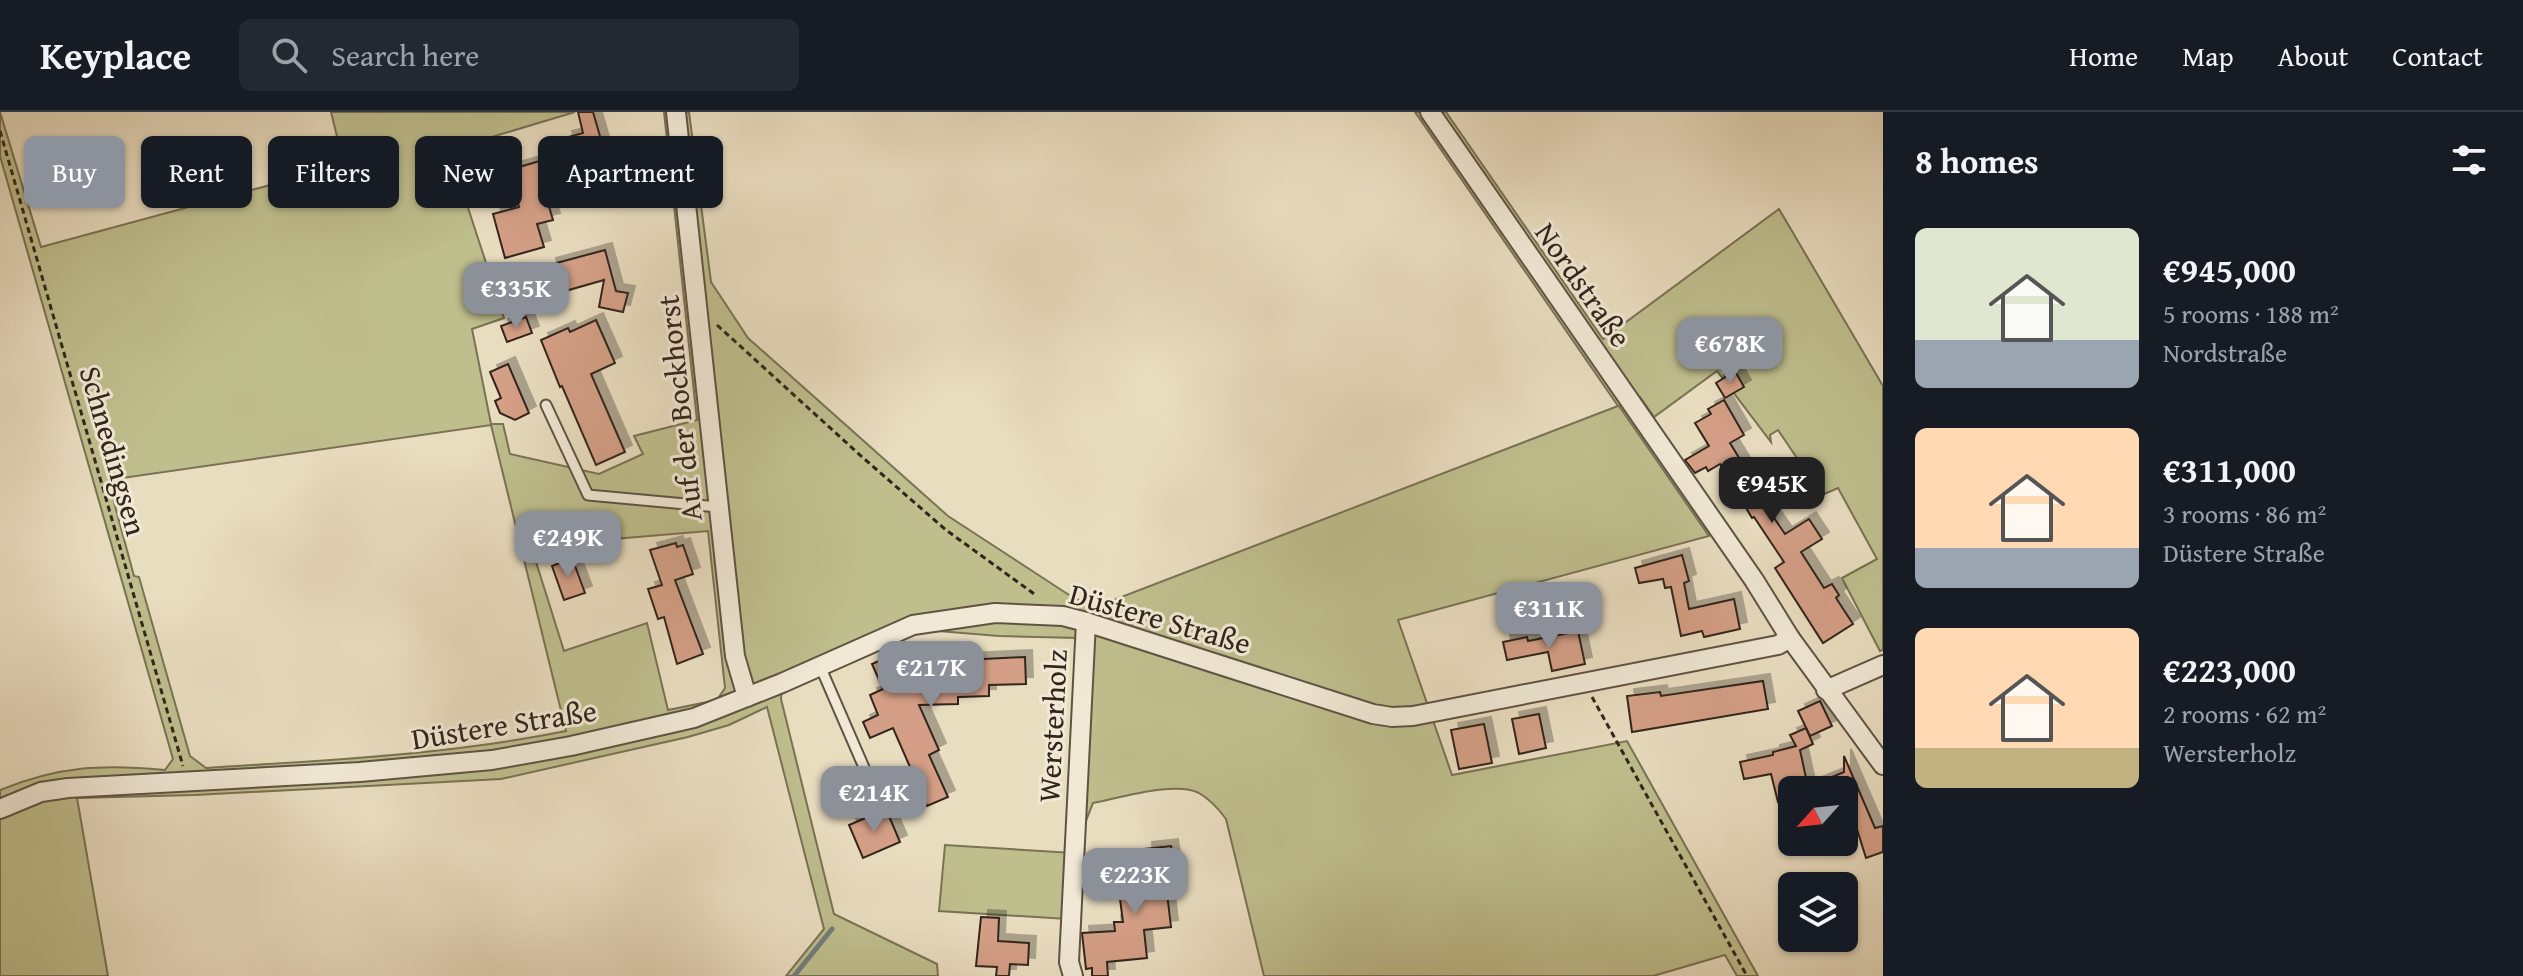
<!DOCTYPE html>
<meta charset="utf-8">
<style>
:root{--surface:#171b24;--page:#242831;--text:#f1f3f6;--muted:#9ea1a6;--line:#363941;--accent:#8c9099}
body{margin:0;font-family:"Gentium Book Plus",serif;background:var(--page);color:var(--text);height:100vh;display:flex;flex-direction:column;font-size:30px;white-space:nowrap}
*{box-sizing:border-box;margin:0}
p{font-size:26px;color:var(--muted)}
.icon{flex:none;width:44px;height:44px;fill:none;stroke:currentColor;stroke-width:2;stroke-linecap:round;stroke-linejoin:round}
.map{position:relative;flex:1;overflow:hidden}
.sheet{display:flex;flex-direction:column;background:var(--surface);width:640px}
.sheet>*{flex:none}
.guide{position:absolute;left:24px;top:24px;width:760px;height:72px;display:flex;gap:16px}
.needle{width:52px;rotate:243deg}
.tools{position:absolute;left:1778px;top:664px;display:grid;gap:16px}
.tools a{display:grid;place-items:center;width:80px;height:80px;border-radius:12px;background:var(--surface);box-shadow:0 2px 6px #0004;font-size:40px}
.price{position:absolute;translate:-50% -68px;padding:0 18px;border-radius:16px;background:var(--accent);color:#fff;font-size:26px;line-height:52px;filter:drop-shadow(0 2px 4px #0008)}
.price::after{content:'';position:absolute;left:50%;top:48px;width:24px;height:18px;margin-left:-12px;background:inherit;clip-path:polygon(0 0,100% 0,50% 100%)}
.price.current{background:#222;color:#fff}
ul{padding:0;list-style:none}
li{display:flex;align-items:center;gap:24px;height:200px;padding:0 32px}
li span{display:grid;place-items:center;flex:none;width:224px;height:160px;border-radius:12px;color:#555}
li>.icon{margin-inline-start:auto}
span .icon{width:96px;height:96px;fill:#fffc;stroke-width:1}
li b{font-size:34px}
h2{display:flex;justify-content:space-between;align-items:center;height:96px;padding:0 32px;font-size:34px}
.pill{padding:0 28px;border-radius:12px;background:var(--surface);box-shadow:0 2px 6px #0004;font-size:28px;line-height:72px}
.pill.current{background:var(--accent);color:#fff}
header{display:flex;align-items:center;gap:48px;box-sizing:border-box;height:112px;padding:0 40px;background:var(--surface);border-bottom:2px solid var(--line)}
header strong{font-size:38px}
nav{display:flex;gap:44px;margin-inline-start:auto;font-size:28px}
.search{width:560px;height:72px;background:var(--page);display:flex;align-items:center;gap:20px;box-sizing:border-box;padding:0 28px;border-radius:12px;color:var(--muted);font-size:30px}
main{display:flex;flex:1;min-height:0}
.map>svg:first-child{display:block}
.green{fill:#bfbe8d;stroke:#797254;stroke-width:2;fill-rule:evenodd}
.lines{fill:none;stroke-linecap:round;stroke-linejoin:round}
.stream{stroke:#727e7c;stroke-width:5}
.building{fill:#d49f86;stroke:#33251b;stroke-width:2;filter:url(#shadow)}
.service-casing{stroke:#605344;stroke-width:13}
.minor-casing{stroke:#605344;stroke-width:22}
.path{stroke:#33251b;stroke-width:3;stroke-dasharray:6 4;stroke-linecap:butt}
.service{stroke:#f1e9d6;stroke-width:9}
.minor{stroke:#f1e9d6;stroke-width:18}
.labels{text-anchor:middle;stroke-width:6;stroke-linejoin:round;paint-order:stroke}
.street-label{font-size:30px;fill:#33251b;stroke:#f1e9d6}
</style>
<header>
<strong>Keyplace</strong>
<div class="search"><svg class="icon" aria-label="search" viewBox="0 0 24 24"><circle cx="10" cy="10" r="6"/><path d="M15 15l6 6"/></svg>Search here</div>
<nav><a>Home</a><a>Map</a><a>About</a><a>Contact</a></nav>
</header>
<main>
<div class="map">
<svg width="1883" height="864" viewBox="0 0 1883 864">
<defs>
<filter id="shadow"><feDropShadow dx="7" dy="-7" stdDeviation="0" flood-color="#0004"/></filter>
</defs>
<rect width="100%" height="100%" fill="#e9ddc0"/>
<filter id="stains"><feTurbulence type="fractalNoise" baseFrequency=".0025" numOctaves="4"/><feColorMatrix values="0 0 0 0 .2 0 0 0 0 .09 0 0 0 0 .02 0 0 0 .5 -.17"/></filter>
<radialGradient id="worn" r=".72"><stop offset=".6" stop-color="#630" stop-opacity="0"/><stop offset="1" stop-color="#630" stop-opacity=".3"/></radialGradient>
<path class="green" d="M0,0L41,135L344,53L331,0H575L475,30L481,54L457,62L504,206L472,217L491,312H503L510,342L599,362L643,342L634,324L697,308L664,0H689L711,170L748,226L948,404L1066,481L1093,496L1618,294L1415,0H1446L1603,227L1779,97L1883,274V538L1880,539L1842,466L1877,447L1838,376L1822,383L1778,318L1770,323L1771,330L1717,259L1654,305L1640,285L1619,294L1709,424L1398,508L1452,663L1627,629L1758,864H1737L1725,843L1653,864H1264L1226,707C1218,696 1211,688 1199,681C1175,669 1120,686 1093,691L1073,742L1067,807L939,799L945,733L1073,741L1078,526L999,524L913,517L782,575L781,587L834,802L937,852L938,864H786L824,817L767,595L729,613L688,625L501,667L195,683L77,686L108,864H0V678C59,654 102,652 165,658L173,647L0,44ZM491,313L566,619C448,643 326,648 206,656L190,644L139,465L134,464L108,368ZM708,419L725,576L717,588L668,598L647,511L564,539L531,434Z"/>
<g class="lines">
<path class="stream" d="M794,864L832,817"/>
</g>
<g class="building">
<path d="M578,0H593L608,52L542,71L553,108L537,112L544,135L505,146L493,102L519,95L509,58L550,46L547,36L566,31L565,26L583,21Z"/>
<path d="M605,138L616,179L628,181L623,200L599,195L604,168L520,192L515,175L552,165L549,153Z"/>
<path d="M526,205L532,221L507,230L501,214Z"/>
<path d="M596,208L615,251L591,262L625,340L596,353L562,274L560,275L541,228L568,216L570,220Z"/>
<path d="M508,252L529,301L515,308L500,301L495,289L501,286L490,260Z"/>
<path d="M1735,259L1744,275L1725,286L1716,271Z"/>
<path d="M1724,288L1744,323L1730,331L1752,367L1757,364L1774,393L1768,397L1785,422L1809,407L1822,427L1801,440L1824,476L1832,472L1839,483L1836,486L1853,512L1823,531L1775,456L1784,450L1754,405L1752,406L1720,352L1708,359L1706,355L1695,361L1685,348L1709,334L1695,311L1711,302L1708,297Z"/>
<path d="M676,431L677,435L683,433L693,462L675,468L703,542L677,552L664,505L658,507L648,477L662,473L650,438Z"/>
<path d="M1682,443L1689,469L1684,471L1689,497L1734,487L1740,517L1704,525L1702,519L1681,524L1671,475L1665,476L1663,467L1639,471L1635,456Z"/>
<path d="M572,446L585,481L564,488L552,454Z"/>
<path d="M1578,519L1585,552L1552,559L1548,540L1507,548L1503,530L1527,525L1528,529Z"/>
<path d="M896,541L912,576L931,567L964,566V548L1025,545L1026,572L989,573V584L958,585V592L919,593L939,638L929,643L948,685L927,694L893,616L870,626L863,610L878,603L870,583L883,577L872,552Z"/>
<path d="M1763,569L1768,597L1632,620L1627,584L1660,580L1661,584Z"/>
<path d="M1820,589L1832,614L1810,624L1798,599Z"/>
<path d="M1539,602L1546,636L1519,642L1512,607Z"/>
<path d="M1484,612L1492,651L1459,657L1451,618Z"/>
<path d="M1806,616L1813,632L1800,638L1808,675L1844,660V644L1875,716L1883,714V740L1866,746L1850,695L1844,698V678H1792V686L1778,690L1771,662L1744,667L1740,650L1773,643V640L1796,634L1790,623Z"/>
<path d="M886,697L900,730L863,746L849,713Z"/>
<path d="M1171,734L1178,780L1167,781L1171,815L1144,818L1147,846L1107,850L1108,864H1092V856L1086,857L1082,821L1115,819L1114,810H1123L1119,779L1148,775L1145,737Z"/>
<path d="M981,805L999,806L998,829L1029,831L1028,853L1010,852L1009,864H996L997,855L976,854Z"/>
</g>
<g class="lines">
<defs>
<g id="service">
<path d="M546,293L588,383L718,395"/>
<path d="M820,554L869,667"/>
</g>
<g id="minor">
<path d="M676,0L735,544L747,585"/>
<path d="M1430,0L1754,468L1790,526L1883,653"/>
<path d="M1826,578L1883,553"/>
<path d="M0,697L41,680L68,676L360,660L492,648L571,634L694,606L782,571L913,513L995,501L1063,504L1086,510L1373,602L1392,605L1413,604L1778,533L1790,526"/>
<path d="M1073,864L1069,850L1086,510"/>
</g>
</defs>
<use href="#service" class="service-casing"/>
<use href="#minor" class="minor-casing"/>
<g class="path">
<path d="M0,19L183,654"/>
<path d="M717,213L861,344L946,418L1037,484"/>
<path d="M1592,585L1747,864"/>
</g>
<use href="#service" class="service"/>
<use href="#minor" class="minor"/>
</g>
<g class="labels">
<g class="street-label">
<text transform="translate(1583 173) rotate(55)" y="10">Nordstraße</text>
<text transform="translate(680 296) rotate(-96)" y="10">Auf der Bockhorst</text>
<text transform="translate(113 339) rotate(74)" y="10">Schnedingsen</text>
<text transform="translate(1160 507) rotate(16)" y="10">Düstere Straße</text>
<text transform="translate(504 613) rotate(-9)" y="10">Düstere Straße</text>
<text transform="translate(1053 614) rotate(-87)" y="10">Wersterholz</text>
</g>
</g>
<rect width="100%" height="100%" filter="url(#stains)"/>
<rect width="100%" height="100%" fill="url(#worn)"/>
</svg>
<div class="tools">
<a><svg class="needle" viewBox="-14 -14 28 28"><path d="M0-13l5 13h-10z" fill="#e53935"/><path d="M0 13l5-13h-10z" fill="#9ea1a6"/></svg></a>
<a><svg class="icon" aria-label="layers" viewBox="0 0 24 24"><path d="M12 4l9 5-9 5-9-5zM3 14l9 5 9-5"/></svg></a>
</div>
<b class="price" style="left:516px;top:218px">€335K</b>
<b class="price" style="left:1730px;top:273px">€678K</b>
<b class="price current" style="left:1772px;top:413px">€945K</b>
<b class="price" style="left:568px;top:467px">€249K</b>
<b class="price" style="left:1549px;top:538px">€311K</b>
<b class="price" style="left:931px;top:597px">€217K</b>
<b class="price" style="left:874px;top:722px">€214K</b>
<b class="price" style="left:1135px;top:804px">€223K</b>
<div class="guide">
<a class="pill current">Buy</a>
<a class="pill">Rent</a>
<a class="pill">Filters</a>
<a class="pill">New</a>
<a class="pill">Apartment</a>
</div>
</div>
<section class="sheet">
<h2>8 homes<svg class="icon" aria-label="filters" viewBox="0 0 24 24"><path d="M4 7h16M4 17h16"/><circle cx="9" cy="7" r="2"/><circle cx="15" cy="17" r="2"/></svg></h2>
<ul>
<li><span style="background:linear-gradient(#dfe7d0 70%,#9aa5b1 0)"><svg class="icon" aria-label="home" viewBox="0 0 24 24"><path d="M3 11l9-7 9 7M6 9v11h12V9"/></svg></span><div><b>€945,000</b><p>5 rooms · 188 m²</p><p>Nordstraße</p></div></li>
<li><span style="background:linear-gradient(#ffd9b3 75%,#9aa5b1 0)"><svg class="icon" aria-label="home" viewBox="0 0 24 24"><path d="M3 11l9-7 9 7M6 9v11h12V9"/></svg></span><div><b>€311,000</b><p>3 rooms · 86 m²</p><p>Düstere Straße</p></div></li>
<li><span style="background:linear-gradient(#ffd9b3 75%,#c2b280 0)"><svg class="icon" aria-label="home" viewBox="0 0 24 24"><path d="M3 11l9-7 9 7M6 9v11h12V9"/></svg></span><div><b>€223,000</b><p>2 rooms · 62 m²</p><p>Wersterholz</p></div></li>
</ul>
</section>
</main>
